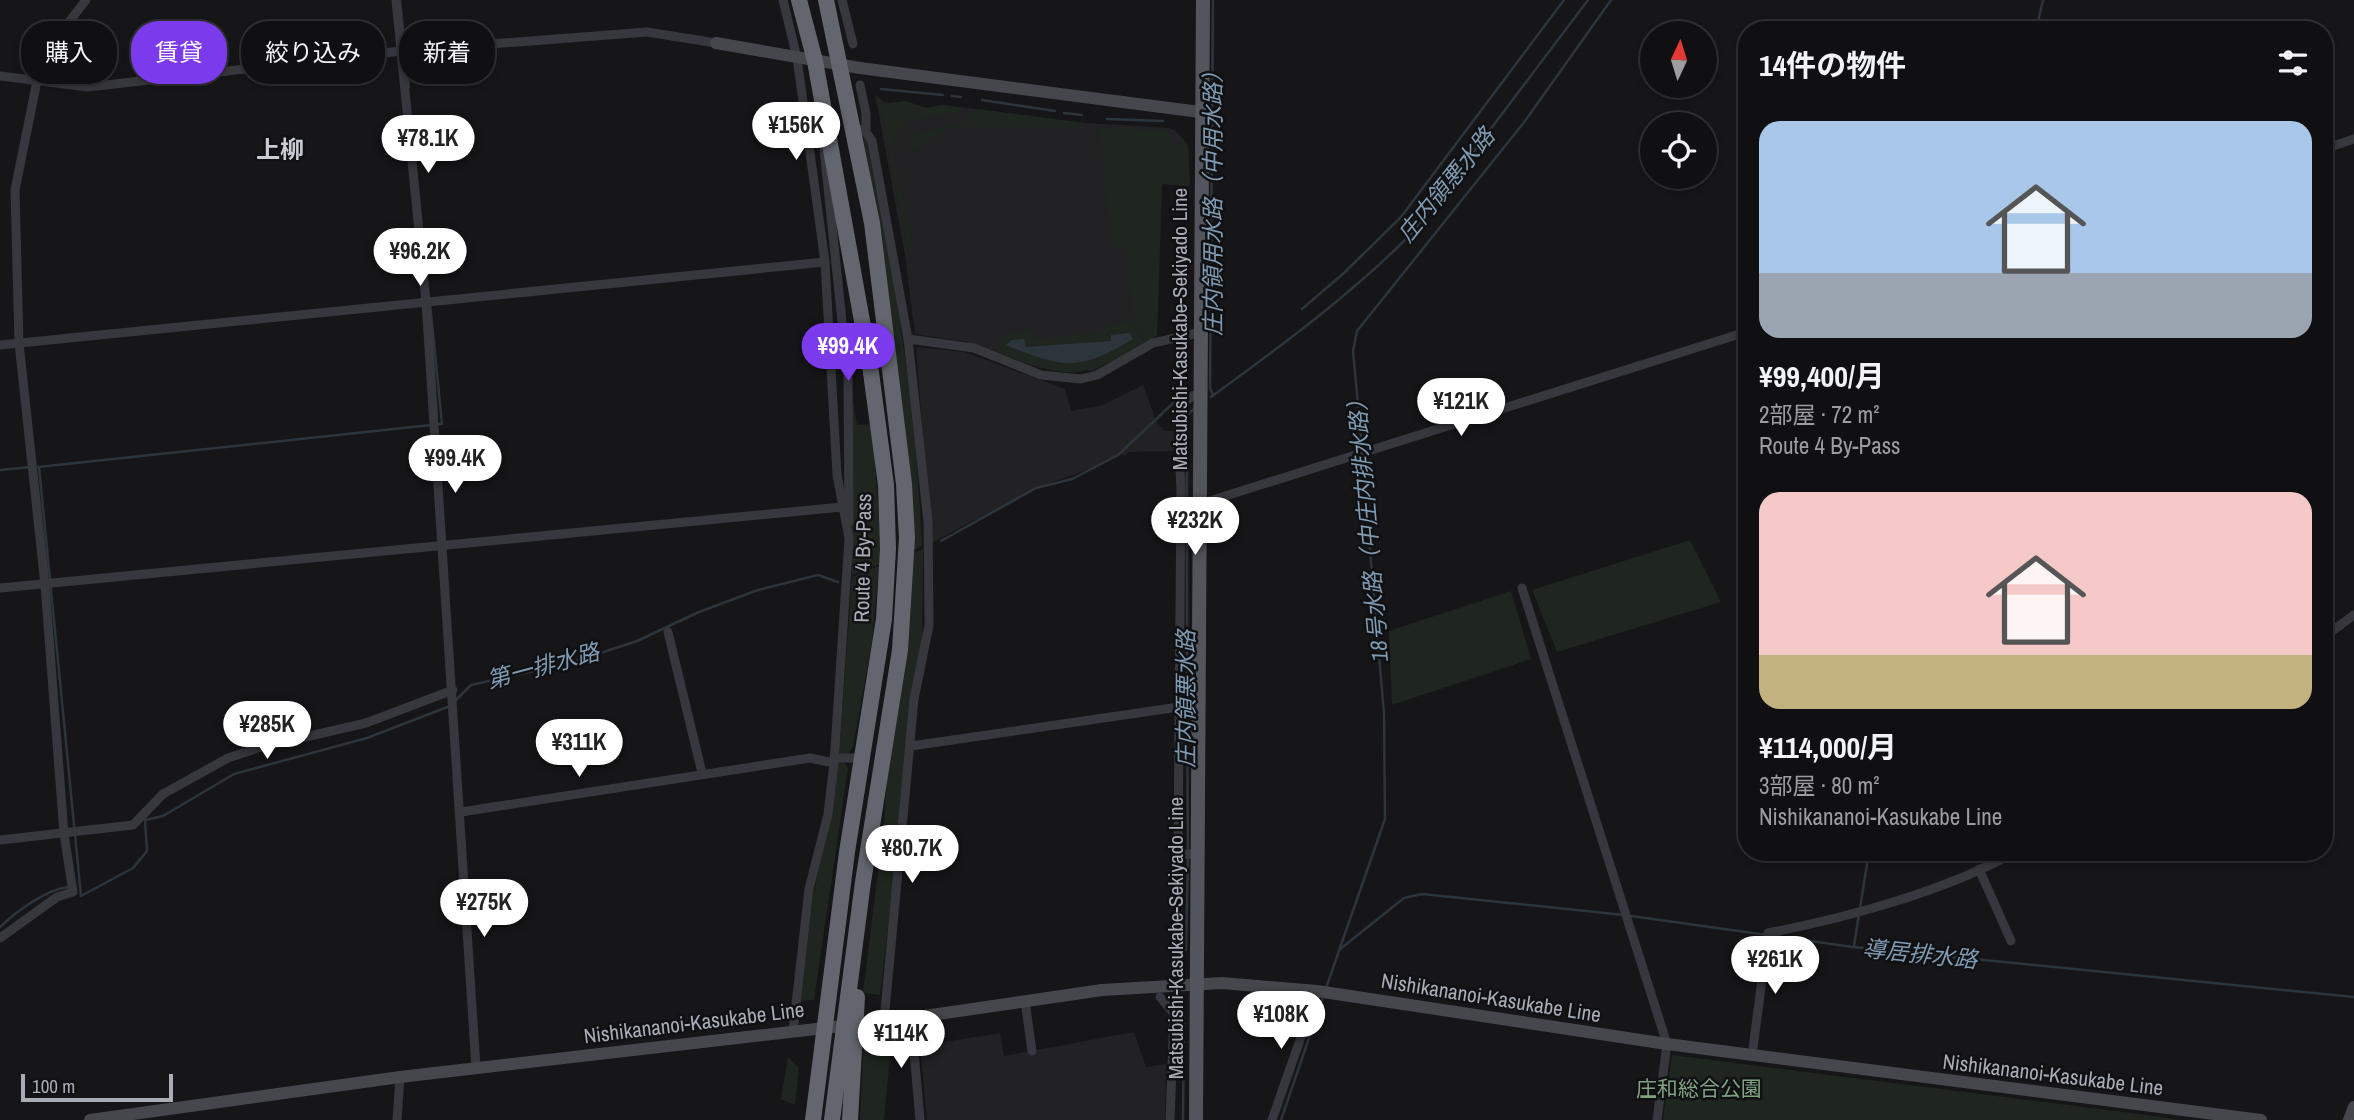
<!DOCTYPE html>
<html lang="ja">
<meta charset="utf-8">
<style>
:root{--surface:#101012;--page:#1e1e20;--text:#f1f3f6;--muted:#9c9d9f;--line:#303032;--accent:#7c3aed}
body{margin:0;font-family:"Archivo Narrow","Noto Sans JP",sans-serif;background:var(--page);color:var(--text);height:100vh;display:flex;flex-direction:column;font-size:26px;white-space:nowrap}
*{box-sizing:border-box;margin:0}
p{font-size:23px;color:var(--muted)}
.icon{flex:none;width:38px;height:38px;fill:none;stroke:currentColor;stroke-width:2;stroke-linecap:round;stroke-linejoin:round}
.map{position:relative;flex:1;overflow:hidden}
.drawer{position:absolute;left:1738px;top:21px;width:595px;height:840px;display:flex;flex-direction:column;background:var(--surface);border-radius:28px;box-shadow:0 4px 10px #0003,0 0 0 2px var(--line)}
.drawer>*{flex:none}
.top-card{position:absolute;left:21px;top:21px;width:665px;height:63px;display:flex;gap:14px}
.needle{width:46px;rotate:4deg}
.fabs{position:absolute;left:1640px;top:21px;display:grid;gap:14px}
.fabs a{display:grid;place-items:center;width:77px;height:77px;border-radius:50%;background:var(--surface);box-shadow:0 4px 10px #0003,0 0 0 2px var(--line);font-size:35px}
.scale{position:absolute;left:21px;bottom:18px;width:152px;box-sizing:border-box;padding-left:7px;border:4px solid #a8adb8;border-top:0;font-size:19px;line-height:24px;white-space:nowrap;color:#a8adb8;-webkit-text-stroke:5px #111113;paint-order:stroke}
.price{position:absolute;translate:-50% -60px;padding:0 16px;border-radius:24px;background:#fff;color:#222;font-size:23px;line-height:46px;filter:drop-shadow(0 2px 4px #0008)}
.price::after{content:'';position:absolute;left:50%;top:42px;width:21px;height:16px;margin-left:-10px;background:inherit;clip-path:polygon(0 0,100% 0,50% 100%)}
.price.active{background:var(--accent);color:#fff}
ul{padding:0;list-style:none}
li{display:grid;align-content:center;gap:14px;height:371px;padding:0 21px}
li span{display:grid;place-items:center;height:217px;border-radius:21px;color:#555}
li>.icon{margin-inline-start:auto}
span .icon{width:126px;height:126px;fill:#fffc;stroke-width:1}
li b{font-size:30px}
h2{display:flex;justify-content:space-between;align-items:center;height:84px;padding:0 21px;font-size:30px}
.pill{padding:0 24px;border-radius:28px;background:var(--surface);box-shadow:0 4px 10px #0003,0 0 0 2px var(--line);font-size:24px;line-height:63px}
.pill.active{background:var(--accent);color:#fff}
.map>svg:first-child{display:block}
.built{fill:#222225}
.green{fill:#1e261f;fill-rule:evenodd}
.water{fill:#2c353c}
.lines{fill:none;stroke-linecap:round;stroke-linejoin:round}
.stream{stroke:#2c353c;stroke-width:2.5}
.street{stroke:#37383d;stroke-width:9}
.secondary{stroke:#45474d;stroke-width:12}
.primary{stroke:#53555c;stroke-width:14}
.highway{stroke:#63666e;stroke-width:16}
.labels{text-anchor:middle;stroke-width:5;stroke-linejoin:round;paint-order:stroke}
.street-label{font-size:21px;fill:#a8adb8;stroke:#111113}
.park-label{font-size:21px;fill:#7fa381;stroke:#111113}
.water-label{font-size:23px;font-style:italic;fill:#7f9bb3;stroke:#111113}
.quarter-label{font-size:24px;font-weight:bold;fill:#c9ccd4;stroke:#111113}
</style>
<div class="map">
<svg width="2354" height="1120" viewBox="0 0 2354 1120">
<rect width="100%" height="100%" fill="#161618"/>
<g class="built">
<path d="M875,94L882,101L892,104L906,101L926,108L943,105L1085,123L1170,128L1177,132L1188,145L1190,186L1162,184L1157,336L1092,371L1039,368L967,342L915,334L905,255Z"/>
<path d="M916,347L964,352L1065,389L1071,411L1103,405L1143,385L1157,423L1165,431H1177L1176,451L1129,452L1124,456L1121,453L1086,470L1036,488L931,543Z"/>
<path d="M1134,1032L1146,1067L1166,1064L1165,1120H927L920,1046L1000,1033L1004,1056Z"/>
</g>
<g class="green">
<path d="M906,101L926,108L943,105L963,108L957,113C933,117 896,115 892,145L914,255L909,254L880,104Z"/>
<path d="M978,109L1085,123L1074,129L950,127L915,150L905,145L913,134L965,122Z"/>
<path d="M1099,127L1168,131L1177,145L1182,138L1188,145L1190,186L1162,184L1157,336L1146,342L1134,319L1126,249H1112Z"/>
<path d="M863,136L868,141C895,275 916,409 922,546L914,550L877,216Z"/>
<path d="M1131,321L1144,343C1080,381 1067,380 999,352L996,346L1008,333L1032,330L1034,339L1102,332V327ZM1133,338L1093,361L1006,343L1043,347Z"/>
<path d="M852,396L857,425L872,424L881,544L880,564L852,575Z"/>
<path d="M1690,540L1721,602L1557,652L1532,590Z"/>
<path d="M923,549L922,642L880,995L863,993L884,822L888,763L908,647L914,553Z"/>
<path d="M879,566L872,641L853,747L848,754L839,755L852,577Z"/>
<path d="M1511,591L1531,659L1392,705L1389,631Z"/>
<path d="M843,760L848,768L814,1000L801,1001L813,896L832,813L838,761Z"/>
<path d="M908,1031L890,1056L884,1120H860L863,1051L877,1035Z"/>
<path d="M1672,1055L2147,1115L2181,1120H1663Z"/>
<path d="M788,1057L799,1068L795,1105L781,1099Z"/>
</g>
<path class="water" d="M1130,333L1133,339C1078,372 1065,368 1006,345L1012,340L1024,339L1026,347L1111,341V335Z"/>
<g class="lines">
<g class="stream">
<path d="M400,0L409,87"/>
<path d="M1213,0L1210,388L1213,395"/>
<path d="M2036,30L2043,0"/>
<path d="M881,89L943,95"/>
<path d="M952,96L961,97"/>
<path d="M982,100L1055,111"/>
<path d="M1064,113L1082,115"/>
<path d="M1107,119L1163,121"/>
<path d="M430,303L442,424H438"/>
<path d="M1302,309L1345,272L1401,217L1564,0"/>
<path d="M1211,397C1281,346 1352,294 1412,233L1588,0"/>
<path d="M1362,449L1353,351L1357,331L1525,121L1611,0"/>
<path d="M38,467L431,425"/>
<path d="M39,467L81,896L133,868L147,851L145,820L163,816L234,774L367,738L450,706"/>
<path d="M0,470L31,467"/>
<path d="M941,541L1036,488L1072,479L1118,455L1186,391"/>
<path d="M454,702L471,685L570,663L637,641L699,612L758,590L818,575L838,582"/>
<path d="M1187,703V415L1194,409"/>
<path d="M1187,710L1188,850"/>
<path d="M1860,908L1869,852"/>
<path d="M1631,916L1853,947L2354,997"/>
<path d="M0,927C17,911 45,890 68,887"/>
<path d="M1854,946L1859,914"/>
<path d="M1186,950L1188,857"/>
<path d="M1339,950L1404,898L1422,894L1624,915"/>
<path d="M1326,988L1385,819L1384,714L1362,456"/>
<path d="M1183,1120L1184,1017"/>
<path d="M1281,1120L1323,997"/>
</g>
<g class="street">
<path d="M396,0L426,302L476,1068"/>
<path d="M783,0L797,58L825,262L837,475L849,538L834,763L828,814L809,889L793,1031"/>
<path d="M842,0L853,44"/>
<path d="M0,76L88,87L401,51L647,32L716,43"/>
<path d="M860,85L866,114V132"/>
<path d="M854,127L866,132L872,141L908,339L928,522L929,625L914,699L884,1021"/>
<path d="M824,149L848,379L849,522"/>
<path d="M2324,149L2354,139"/>
<path d="M908,339L974,348L1041,375L1081,379L1097,375L1153,343L1202,332"/>
<path d="M0,345L825,262"/>
<path d="M1200,504L1746,332"/>
<path d="M0,588L842,507"/>
<path d="M1522,588L1667,1044L1657,1120"/>
<path d="M668,632L702,773"/>
<path d="M2324,637L2354,615"/>
<path d="M911,746L1179,707L1199,706"/>
<path d="M834,758H862"/>
<path d="M461,812L810,758L834,763"/>
<path d="M0,840L133,825L163,794L228,758L258,748L366,723L453,690"/>
<path d="M1198,854H1178L1181,491L1178,421L1184,403L1192,396L1201,394"/>
<path d="M1979,869L2011,941"/>
<path d="M0,938L57,897L73,892L64,834L45,585L19,343L15,190L37,81L55,40L86,0"/>
<path d="M1160,997L1174,1014L1170,1120"/>
<path d="M1025,1001L1032,1051"/>
<path d="M911,1018L920,1120"/>
<path d="M1752,1056L1768,933C1846,918 1946,891 2015,852"/>
<path d="M397,1120L400,1077"/>
<path d="M1272,1120L1317,991"/>
</g>
<g class="secondary">
<path d="M716,43L860,68L1200,112"/>
<path d="M90,1120L400,1077L911,1018L1102,990L1222,983L1317,991L1667,1044L2261,1120"/>
<path d="M2349,1120L2354,1107"/>
</g>
<path class="primary" d="M1196,1120L1203,0"/>
<g class="highway">
<path d="M799,0L815,61L870,365L886,485L888,548L884,619L847,852L813,1120"/>
<path d="M826,0L872,223L904,484L907,538L900,650L863,882L832,1120"/>
<path d="M850,1120L857,997"/>
</g>
</g>
<g class="labels">
<g class="street-label">
<text transform="translate(1180 329) rotate(-90)" y="7">Matsubishi-Kasukabe-Sekiyado Line</text>
<text transform="translate(863 558) rotate(-89)" y="7">Route 4 By-Pass</text>
<text transform="translate(1176 938) rotate(-90)" y="7">Matsubishi-Kasukabe-Sekiyado Line</text>
<text transform="translate(1491 998) rotate(9)" y="7">Nishikananoi-Kasukabe Line</text>
<text transform="translate(694 1023) rotate(-7)" y="7">Nishikananoi-Kasukabe Line</text>
<text transform="translate(2053 1075) rotate(7)" y="7">Nishikananoi-Kasukabe Line</text>
</g>
<g class="park-label">
<text x="1699" y="1096">庄和総合公園</text>
</g>
<g class="water-label">
<text transform="translate(1446 185) rotate(-51)" y="8">庄内領悪水路</text>
<text transform="translate(1213 198) rotate(-90)" y="8">庄内領用水路（中用水路）</text>
<text transform="translate(1368 525) rotate(-95)" y="8">18号水路（中庄内排水路）</text>
<text transform="translate(543 666) rotate(-15)" y="8">第一排水路</text>
<text transform="translate(1186 699) rotate(-90)" y="8">庄内領悪水路</text>
<text transform="translate(1920 954) rotate(6)" y="8">導居排水路</text>
</g>
<g class="quarter-label">
<text x="280" y="158">上柳</text>
</g>
</g>
</svg>
<div class="fabs">
<a><svg class="needle" viewBox="-14 -14 28 28"><path d="M0-13l5 13h-10z" fill="#e53935"/><path d="M0 13l5-13h-10z" fill="#9c9d9f"/></svg></a>
<a><svg class="icon" aria-label="locate" viewBox="0 0 24 24"><circle cx="12" cy="12" r="6"/><path d="M12 2v4M12 18v4M2 12h4M18 12h4"/></svg></a>
</div>
<div class="scale">100 m</div>
<b class="price" style="left:796px;top:162px">¥156K</b>
<b class="price" style="left:428px;top:175px">¥78.1K</b>
<b class="price" style="left:420px;top:288px">¥96.2K</b>
<b class="price active" style="left:848px;top:383px">¥99.4K</b>
<b class="price" style="left:1461px;top:438px">¥121K</b>
<b class="price" style="left:455px;top:495px">¥99.4K</b>
<b class="price" style="left:1195px;top:557px">¥232K</b>
<b class="price" style="left:267px;top:761px">¥285K</b>
<b class="price" style="left:579px;top:779px">¥311K</b>
<b class="price" style="left:912px;top:885px">¥80.7K</b>
<b class="price" style="left:484px;top:939px">¥275K</b>
<b class="price" style="left:1775px;top:996px">¥261K</b>
<b class="price" style="left:1281px;top:1051px">¥108K</b>
<b class="price" style="left:901px;top:1070px">¥114K</b>
<div class="top-card">
<a class="pill">購入</a>
<a class="pill active">賃貸</a>
<a class="pill">絞り込み</a>
<a class="pill">新着</a>
</div>
<section class="drawer">
<h2>14件の物件<svg class="icon" aria-label="filters" viewBox="0 0 24 24"><path d="M4 7h16M4 17h16"/><circle cx="9" cy="7" r="2"/><circle cx="15" cy="17" r="2"/></svg></h2>
<ul>
<li><span style="background:linear-gradient(#a9c7e8 70%,#9aa5b1 0)"><svg class="icon" aria-label="home" viewBox="0 0 24 24"><path d="M3 11l9-7 9 7M6 9v11h12V9"/></svg></span><div><b>¥99,400/月</b><p>2部屋 · 72 m²</p><p>Route 4 By-Pass</p></div></li>
<li><span style="background:linear-gradient(#f6c9c9 75%,#c2b280 0)"><svg class="icon" aria-label="home" viewBox="0 0 24 24"><path d="M3 11l9-7 9 7M6 9v11h12V9"/></svg></span><div><b>¥114,000/月</b><p>3部屋 · 80 m²</p><p>Nishikananoi-Kasukabe Line</p></div></li>
</ul>
</section>
</div>
